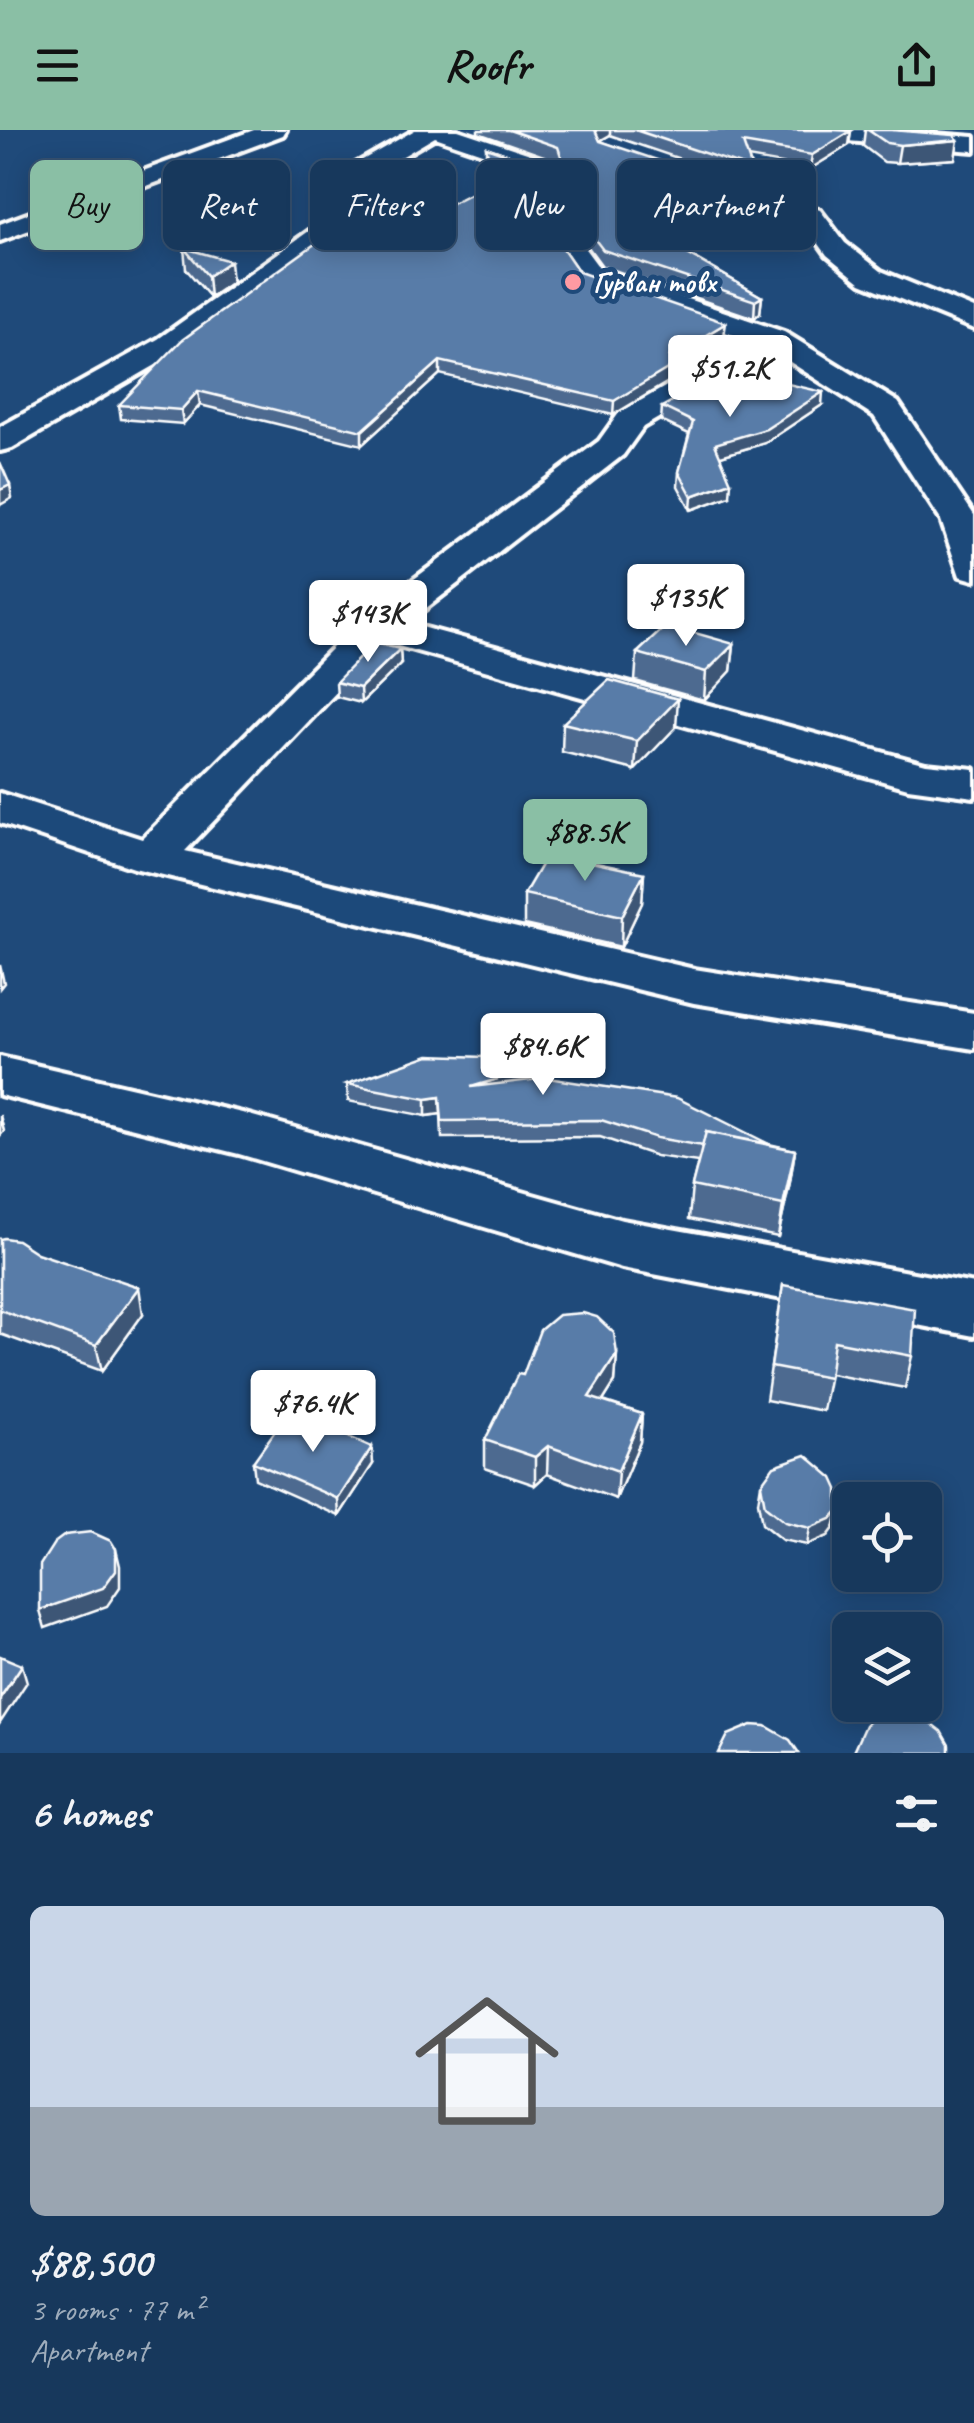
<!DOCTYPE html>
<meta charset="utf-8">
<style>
:root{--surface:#17385c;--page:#203f62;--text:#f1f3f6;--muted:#9eacbb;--line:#365272;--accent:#8abfa5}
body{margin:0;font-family:Caveat,sans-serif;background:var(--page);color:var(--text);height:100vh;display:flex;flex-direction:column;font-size:38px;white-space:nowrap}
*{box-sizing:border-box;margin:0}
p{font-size:32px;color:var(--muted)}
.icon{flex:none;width:55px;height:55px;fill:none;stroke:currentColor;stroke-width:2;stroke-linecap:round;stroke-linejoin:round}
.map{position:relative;height:1623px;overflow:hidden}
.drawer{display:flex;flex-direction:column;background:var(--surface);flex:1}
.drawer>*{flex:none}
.banner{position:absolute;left:30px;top:30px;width:915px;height:90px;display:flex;gap:20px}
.tools{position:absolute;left:832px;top:1352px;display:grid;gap:20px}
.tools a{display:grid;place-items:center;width:110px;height:110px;border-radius:15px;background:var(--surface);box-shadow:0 5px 25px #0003,0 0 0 2px var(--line);font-size:50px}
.price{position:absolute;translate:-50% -85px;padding:0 22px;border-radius:10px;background:#fff;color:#222;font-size:32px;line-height:65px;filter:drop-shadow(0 2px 5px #0008)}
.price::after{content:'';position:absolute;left:50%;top:60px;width:30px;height:22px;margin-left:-15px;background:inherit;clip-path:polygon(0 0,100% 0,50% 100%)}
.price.on{background:var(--accent);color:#111}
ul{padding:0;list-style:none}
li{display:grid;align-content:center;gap:20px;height:530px;padding:0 30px}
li+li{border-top:2px solid var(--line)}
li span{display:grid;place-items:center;height:310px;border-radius:15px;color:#555}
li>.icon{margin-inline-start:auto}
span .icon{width:180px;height:180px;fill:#fffc;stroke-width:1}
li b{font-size:42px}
h2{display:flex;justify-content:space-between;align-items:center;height:120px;padding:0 30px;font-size:42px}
.chip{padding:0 35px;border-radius:15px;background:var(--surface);box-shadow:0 5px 25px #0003,0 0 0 2px var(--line);font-size:35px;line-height:90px}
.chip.on{background:var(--accent);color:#111}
header{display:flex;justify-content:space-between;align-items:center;height:130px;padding:0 30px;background:var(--accent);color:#111;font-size:45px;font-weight:600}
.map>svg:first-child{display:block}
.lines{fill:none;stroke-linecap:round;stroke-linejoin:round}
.minor-casing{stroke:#fff;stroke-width:8}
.minor{fill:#1f4a7a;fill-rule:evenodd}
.wall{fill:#4d6b90;stroke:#fff;stroke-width:2.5}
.shaded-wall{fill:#3e5776;stroke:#fff;stroke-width:2.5}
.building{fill:#597ca8;stroke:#fff;stroke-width:2.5}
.poi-dot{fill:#ff9aa2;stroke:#1f4a7a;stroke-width:4}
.labels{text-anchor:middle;stroke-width:10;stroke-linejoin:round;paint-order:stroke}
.far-poi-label{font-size:30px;font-weight:bold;fill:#fff;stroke:#1f4a7a;text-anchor:start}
</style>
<header><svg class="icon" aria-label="menu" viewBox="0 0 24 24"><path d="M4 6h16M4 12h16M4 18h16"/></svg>Roofr<svg class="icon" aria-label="share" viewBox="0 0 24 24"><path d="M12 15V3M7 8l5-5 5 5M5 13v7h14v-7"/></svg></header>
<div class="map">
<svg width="974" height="1623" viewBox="0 0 974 1623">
<rect width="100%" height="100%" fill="#1f4a7a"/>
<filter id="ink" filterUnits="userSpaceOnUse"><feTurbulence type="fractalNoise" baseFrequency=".01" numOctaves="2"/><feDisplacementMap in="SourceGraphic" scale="20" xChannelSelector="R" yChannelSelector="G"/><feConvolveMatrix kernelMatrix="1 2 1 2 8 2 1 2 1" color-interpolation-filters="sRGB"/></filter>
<g filter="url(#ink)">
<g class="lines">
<defs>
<g id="minor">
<path d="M254,0H286L283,5L0,111V94Z"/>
<path d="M415,0H458L554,32L580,112L600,139L784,202L898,272L974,385V450L960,446L941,390L874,286L773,221L643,297L623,325L407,493L926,634L974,639V667L908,658L384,512L185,721L694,839L974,883V919L694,873L134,738L0,693V663L142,709L362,488L599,311L619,283L748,210L580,151L554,112L535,41L435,7L359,52L355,81L342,102L180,221L12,318L0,321V297L158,209L323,91L338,44Z"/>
<path d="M785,0H883L974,7V21L796,7Z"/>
<path d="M697,40L820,80L845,113L881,141L974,179V199L861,153L827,125L802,90L688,52L685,47Z"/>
<path d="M0,927L242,983L622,1090L974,1154V1206L622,1138L239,1024L0,965Z"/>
</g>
</defs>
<use href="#minor" class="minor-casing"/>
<use href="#minor" class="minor"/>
</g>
<g class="wall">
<path d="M478,0H833L851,1L849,15L810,39L748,28L752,39L751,53L610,5L600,11L764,71L763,86L671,100L670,107L660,108L762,167L760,183L754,188L602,136L583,110L558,31L478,3Z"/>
<path d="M865,0H891L955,29L897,33L884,32L863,16Z"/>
<path d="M486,17L532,33L551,101L579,142L724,206L683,231V243L613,285L440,244L362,315L200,275L183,294L121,289L119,275L370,115L506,46L490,44L486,28Z"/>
<path d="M184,118L232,152L210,167L186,139Z"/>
<path d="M822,275L765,313L720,326L730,366L691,380L678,356L679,342L689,304L661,291L662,277Z"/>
<path d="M734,514L731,541L704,570L635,551L637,523Z"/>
<path d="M400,519L401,534L361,573L337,567L336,552Z"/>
<path d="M563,593L676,597L635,640L562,622Z"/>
<path d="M644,743L642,773L621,817L524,795V764Z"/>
<path d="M541,936V949L769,1014L795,1020L790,1052L778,1107L689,1089L692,1056L698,1032L656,1026L600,1007L442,1008L441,984L426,986L348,971L347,954Z"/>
<path d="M0,1109L143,1184L102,1241L0,1204Z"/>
<path d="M783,1155L912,1226L905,1258L830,1244L823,1281L766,1270Z"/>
<path d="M617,1224L615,1252L603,1271L642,1284L640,1312L616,1369L547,1344L535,1355L485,1338V1310L523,1245Z"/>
<path d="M253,1332L373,1334L339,1386L255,1349Z"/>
<path d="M761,1354L838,1381L834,1398L828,1406L807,1415L782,1410L762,1394L758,1372Z"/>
</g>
<g class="shaded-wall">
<path d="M595,0H610V5L594,14Z"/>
<path d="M851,1L849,15L810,39L812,25Z"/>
<path d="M958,10L955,29L897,33L900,15Z"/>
<path d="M764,71L763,86L671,100L670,107L638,112L639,96L661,86Z"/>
<path d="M230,131L232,152L210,167L208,146Z"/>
<path d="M762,167L760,183L754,188L755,171Z"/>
<path d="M726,193L724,206L683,231V243L613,285L614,271L671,226Z"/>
<path d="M440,231V244L362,315V301Z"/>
<path d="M198,261L200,275L183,294L181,280Z"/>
<path d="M823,262L822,275L765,313L714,328L715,314Z"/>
<path d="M731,352L730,366L691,380L692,366Z"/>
<path d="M10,355L12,368L0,375V360Z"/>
<path d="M734,514L731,541L704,570L706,542Z"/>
<path d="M400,519L401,534L361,573L360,558Z"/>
<path d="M678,569L676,597L635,640L637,611Z"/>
<path d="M644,743L642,773L621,817L622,786Z"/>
<path d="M0,835L4,853L0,858Z"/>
<path d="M541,936V953L471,957Z"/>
<path d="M440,967L441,984L426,986V969Z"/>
<path d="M0,985L4,1001L0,1006Z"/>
<path d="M795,1020L790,1052L778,1107L783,1075Z"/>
<path d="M139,1157L143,1184L102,1241L96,1215Z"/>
<path d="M617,1224L615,1252L588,1295L589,1267Z"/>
<path d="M642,1284L640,1312L616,1369L618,1341Z"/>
<path d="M548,1316L547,1344L535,1355V1327Z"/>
<path d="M372,1317L373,1334L339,1386L338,1369Z"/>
<path d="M838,1381L834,1398L828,1406L807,1415L810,1398Z"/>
<path d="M116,1419L120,1436V1457L107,1476L45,1498L40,1480Z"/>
<path d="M22,1535L27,1552L0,1593V1568Z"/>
</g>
<g class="building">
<path d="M509,0H595L600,11L762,65L764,71L661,86L671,92L639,96L762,167L755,171L603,120L584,95L558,17Z"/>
<path d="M635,0H833L851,1L812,25L743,13L752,39Z"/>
<path d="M868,0H891L954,5L958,10L900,15L887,13Z"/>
<path d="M486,17L532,33L551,101L579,142L726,193L671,226L684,229L614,271L440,231L362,301L198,261L181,280L119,275L182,210L323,108L370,115L524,36L490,33Z"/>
<path d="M184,118L230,131L208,146Z"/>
<path d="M727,240L823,262L766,299L715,314L731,352L692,366L679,342L693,292L662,277Z"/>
<path d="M0,332L10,355L0,360Z"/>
<path d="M667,495L734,514L706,542L637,523Z"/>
<path d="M374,513L400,519L360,558L336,552Z"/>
<path d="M609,550L678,569L637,611L563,593Z"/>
<path d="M548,723L644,743L622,786L524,764Z"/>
<path d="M429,925L540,929L541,936L471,957L548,948L677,968L769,1014L706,1002L703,1016L657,1008L601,990L442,991L440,967L426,969L347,954Z"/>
<path d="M706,1002L795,1020L783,1075L692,1056Z"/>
<path d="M4,1108L17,1110L37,1123L139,1157L96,1215L0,1180V1109Z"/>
<path d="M783,1155L915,1179L912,1226L834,1211L829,1248L771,1237Z"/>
<path d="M583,1183L597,1187L614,1203L617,1224L589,1267L642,1284L618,1341L548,1316L535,1327L485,1310L518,1244L523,1245L540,1200L558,1185Z"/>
<path d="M289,1281L372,1317L338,1369L253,1332Z"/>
<path d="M806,1325L833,1348L838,1359V1381L831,1389L810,1398L785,1392L765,1376L761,1354L774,1336Z"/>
<path d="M91,1402L111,1411L116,1419V1440L103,1458L40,1480V1435L54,1413L65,1405Z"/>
<path d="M0,1526L22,1535L0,1568Z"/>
<path d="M886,1580L916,1582L941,1601L949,1615V1623H854L853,1622L865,1595L874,1586Z"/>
<path d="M752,1595L766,1596L790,1610L799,1623H719L728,1605Z"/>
</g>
</g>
<circle class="poi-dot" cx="573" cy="152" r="10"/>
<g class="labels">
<g class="far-poi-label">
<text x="593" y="162">Гурван товх</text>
</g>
</g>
</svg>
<div class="tools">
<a><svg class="icon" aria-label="locate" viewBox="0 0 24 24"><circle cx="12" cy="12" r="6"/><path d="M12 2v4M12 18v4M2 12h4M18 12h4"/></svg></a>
<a><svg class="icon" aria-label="layers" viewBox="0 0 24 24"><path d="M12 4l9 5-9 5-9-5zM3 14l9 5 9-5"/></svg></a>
</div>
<b class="price" style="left:730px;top:290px">$51.2K</b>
<b class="price" style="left:686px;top:519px">$135K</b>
<b class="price" style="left:368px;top:535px">$143K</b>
<b class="price on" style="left:585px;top:754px">$88.5K</b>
<b class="price" style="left:543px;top:968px">$84.6K</b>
<b class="price" style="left:313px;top:1325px">$76.4K</b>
<div class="banner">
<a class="chip on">Buy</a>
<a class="chip">Rent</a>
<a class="chip">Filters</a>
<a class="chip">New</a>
<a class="chip">Apartment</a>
</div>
</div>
<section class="drawer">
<h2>6 homes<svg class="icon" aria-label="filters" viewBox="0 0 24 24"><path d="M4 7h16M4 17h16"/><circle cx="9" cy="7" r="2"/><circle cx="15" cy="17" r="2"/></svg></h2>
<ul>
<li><span style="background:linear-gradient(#c9d6e8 65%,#9aa5b1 0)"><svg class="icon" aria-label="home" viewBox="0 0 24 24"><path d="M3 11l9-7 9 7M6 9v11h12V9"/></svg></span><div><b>$88,500</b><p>3 rooms · 77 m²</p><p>Apartment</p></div></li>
</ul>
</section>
